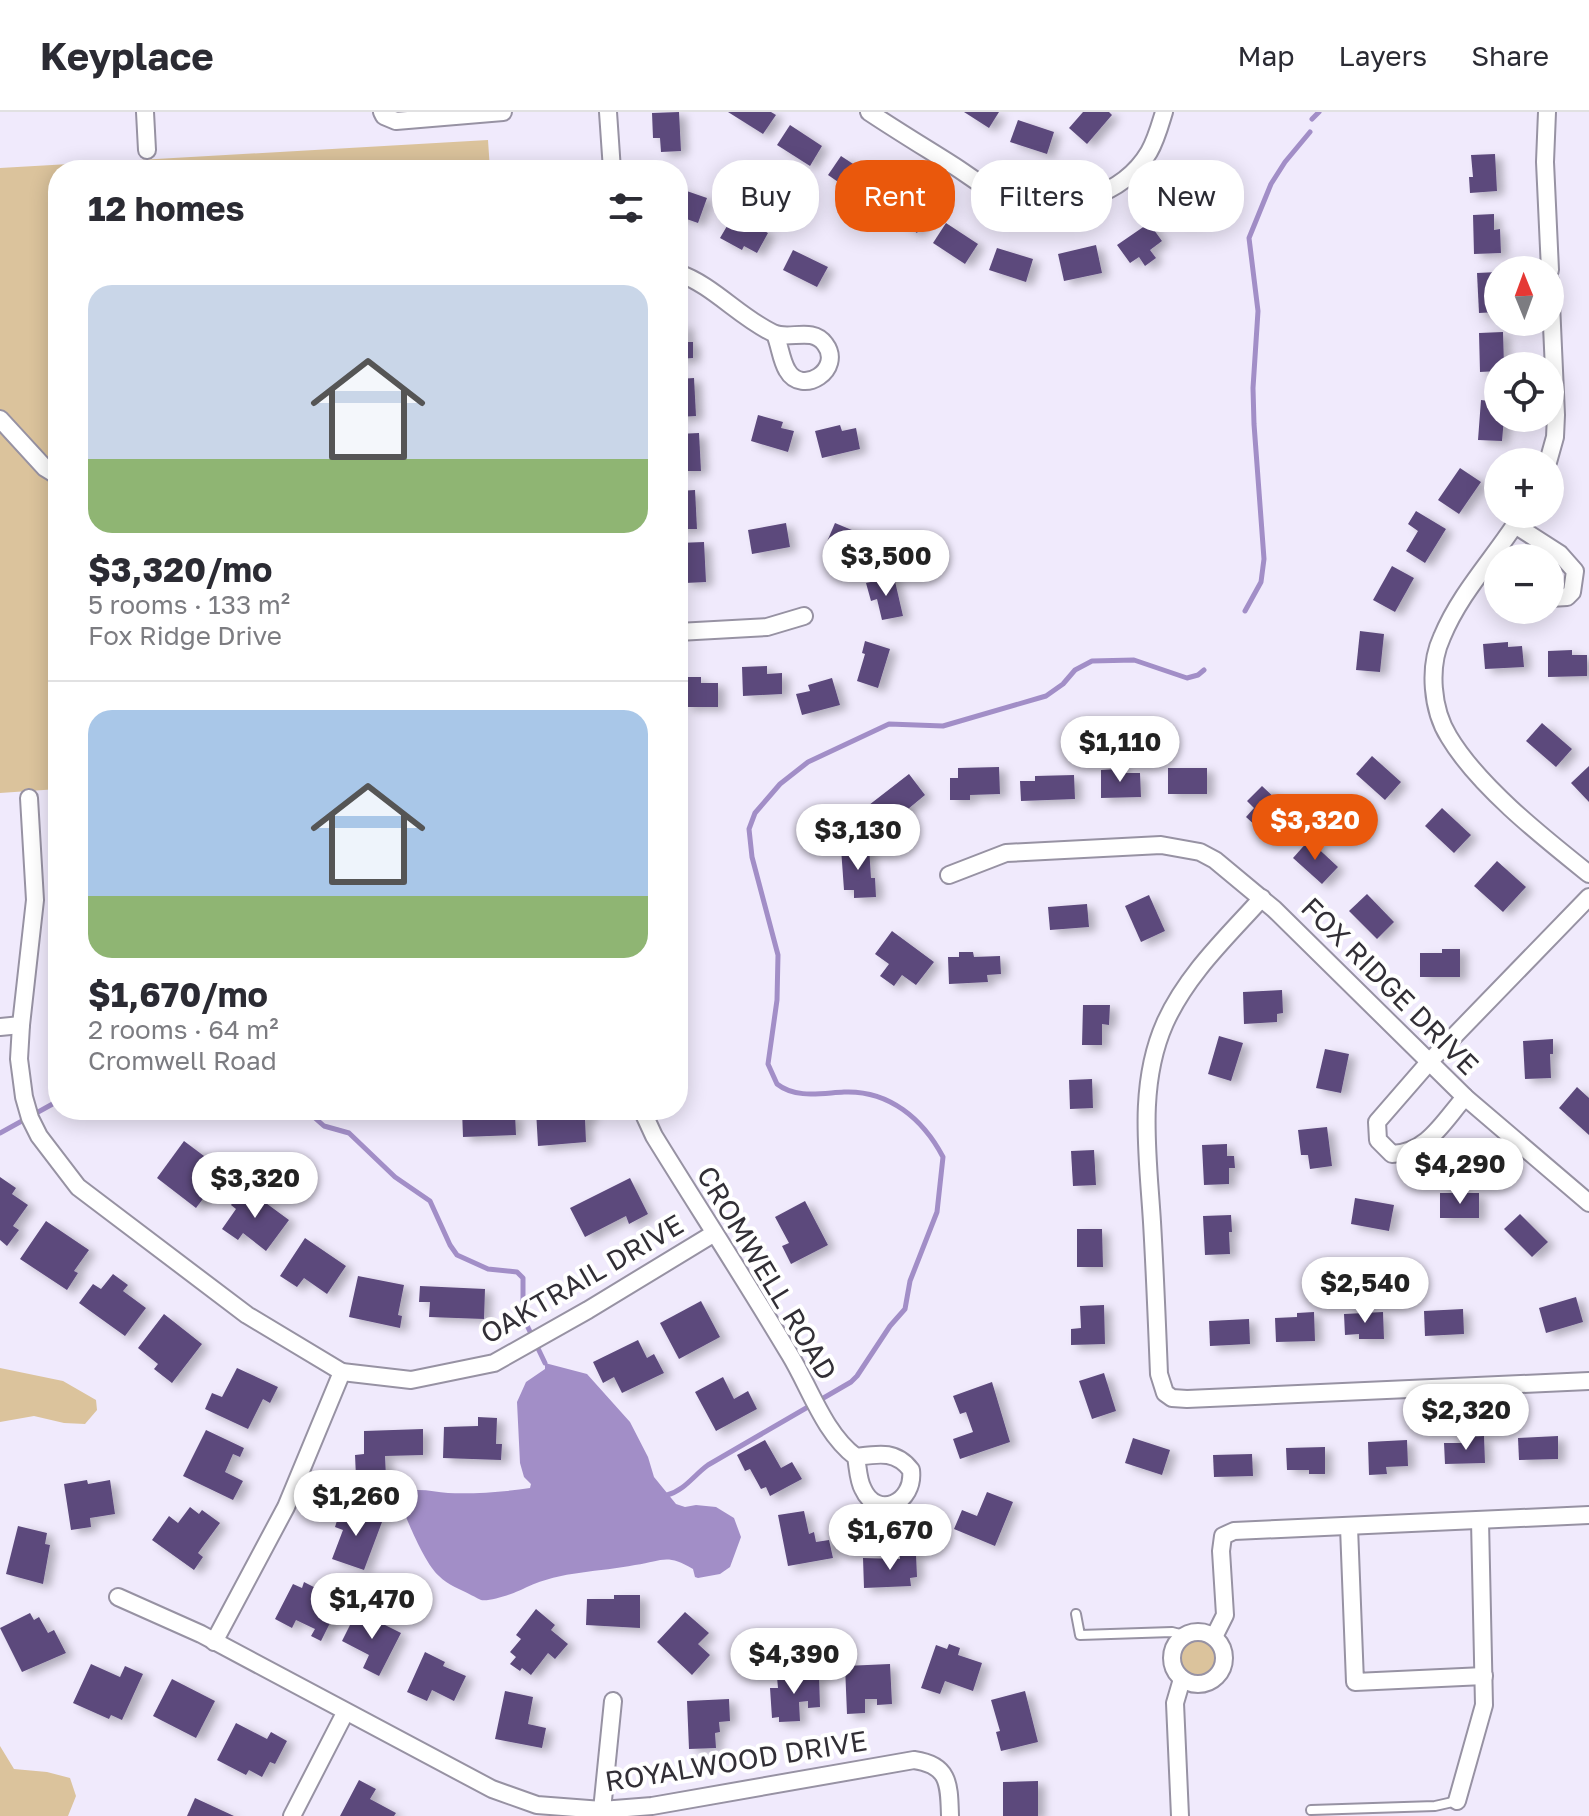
<!DOCTYPE html>
<meta charset="utf-8">
<style>
:root{--surface:#fff;--page:#f7f7f7;--text:#2b2b33;--muted:#7c7c81;--line:#e1e1e2;--accent:#ea580c}
body{margin:0;font-family:"Golos Text",sans-serif;background:var(--page);color:var(--text);height:100vh;display:flex;flex-direction:column;font-size:30px;white-space:nowrap}
*{box-sizing:border-box;margin:0}
p{font-size:26px;color:var(--muted)}
.icon{flex:none;width:44px;height:44px;fill:none;stroke:currentColor;stroke-width:2;stroke-linecap:round;stroke-linejoin:round}
.map{position:relative;flex:1;overflow:hidden}
.side{position:absolute;left:48px;top:48px;width:640px;height:960px;display:flex;flex-direction:column;background:var(--surface);border-radius:32px;box-shadow:0 4px 20px #0003}
.side>*{flex:none}
.hud{position:absolute;left:712px;top:48px;width:756px;height:72px;display:flex;gap:16px}
.needle{width:52px;rotate:359deg}
.tools{position:absolute;left:1484px;top:144px;display:grid;gap:16px}
.tools a{display:grid;place-items:center;width:80px;height:80px;border-radius:50%;background:var(--surface);box-shadow:0 4px 20px #0003;font-size:40px}
.price{position:absolute;translate:-50% -68px;padding:0 18px;border-radius:28px;background:#fff;color:#222;font-size:26px;line-height:52px;filter:drop-shadow(0 2px 4px #0008)}
.price::after{content:'';position:absolute;left:50%;top:48px;width:24px;height:18px;margin-left:-12px;background:inherit;clip-path:polygon(0 0,100% 0,50% 100%)}
.price.selected{background:var(--accent);color:#fff}
ul{padding:0;list-style:none}
li{display:grid;align-content:center;gap:16px;height:424px;padding:0 40px}
li+li{border-top:2px solid var(--line)}
li span{display:grid;place-items:center;height:248px;border-radius:24px;color:#555}
li>.icon{margin-inline-start:auto}
span .icon{width:144px;height:144px;fill:#fffc;stroke-width:1}
li b{font-size:34px}
h2{display:flex;justify-content:space-between;align-items:center;height:96px;padding:0 40px;font-size:34px}
.chip{padding:0 28px;border-radius:32px;background:var(--surface);box-shadow:0 4px 20px #0003;font-size:28px;line-height:72px}
.chip.selected{background:var(--accent);color:#fff}
header{display:flex;align-items:center;gap:48px;box-sizing:border-box;height:112px;padding:0 40px;background:var(--surface);border-bottom:2px solid var(--line)}
header strong{font-size:38px}
nav{display:flex;gap:44px;margin-inline-start:auto;font-size:28px}
.map>svg:first-child{display:block}
.green{fill:#dbc39c}
.water{fill:#a28ec7}
.lines{fill:none;stroke-linecap:round;stroke-linejoin:round}
.stream{stroke:#a28ec7;stroke-width:5}
.building{fill:#5c497c;filter:url(#shadow)}
.service-casing{stroke:#9792a3;stroke-width:12}
.minor-casing{stroke:#9792a3;stroke-width:20}
.service{stroke:#fff;stroke-width:8}
.minor{stroke:#fff;stroke-width:16}
.labels{text-anchor:middle;stroke-width:8;stroke-linejoin:round;paint-order:stroke}
.street-label{font-size:28px;fill:#322f36;stroke:#fff}
</style>
<header>
<strong>Keyplace</strong>
<nav><a>Map</a><a>Layers</a><a>Share</a></nav>
</header>
<div class="map">
<svg width="1589" height="1704" viewBox="0 0 1589 1704">
<defs>
<filter id="shadow"><feDropShadow dx="7" dy="4" stdDeviation="4" flood-color="#0004"/></filter>
</defs>
<rect width="100%" height="100%" fill="#f0eafc"/>
<g class="green">
<path d="M488,28L490,58H58V677L0,681V56Z"/>
<path d="M0,1256L63,1269L96,1288L97,1298L85,1312L64,1311L34,1304L0,1310Z"/>
<circle cx="1199" cy="1546" r="19"/>
<path d="M0,1634L14,1657L47,1660L70,1666L76,1684L68,1704H0Z"/>
</g>
<path class="water" d="M545,1251L587,1262L630,1310L648,1345L654,1365L676,1392L685,1395L696,1393L716,1395L734,1406L741,1425L730,1455L720,1462L698,1466L695,1465L693,1457C666,1441 663,1449 635,1453C600,1460 561,1459 527,1475C518,1480 491,1490 481,1488C481,1488 471,1483 471,1483C460,1477 448,1473 439,1464C424,1451 404,1402 398,1383C413,1374 432,1380 448,1381C474,1382 505,1380 530,1376L531,1372L524,1365L520,1351L517,1290L526,1270L545,1257Z"/>
<g class="lines">
<g class="stream">
<path d="M1312,7L1319,0"/>
<path d="M1245,499L1261,470L1264,447L1254,312L1253,276L1258,199L1249,126L1271,72L1285,50L1310,20"/>
<path d="M306,998L324,1014L349,1021L395,1065L430,1089L450,1133L457,1143L488,1157L517,1160L523,1166V1205L545,1251"/>
<path d="M0,1021L58,989"/>
<path d="M667,1383C684,1379 694,1363 708,1353L851,1270L857,1264L890,1214L905,1197L910,1169L937,1100L943,1045C923,1007 889,978 844,980C822,981 796,987 777,972L768,952L777,888L778,843L752,745L749,717L755,701L780,672L808,650L889,612L943,614L1046,584L1063,572L1075,558L1092,549L1134,548L1187,566L1198,563L1204,558"/>
</g>
</g>
<g class="building">
<path d="M679,0L681,39L661,40L660,26H653L652,1Z"/>
<path d="M728,0H771L776,3L763,22Z"/>
<path d="M964,0H999L989,16Z"/>
<path d="M1083,0H1109L1112,3L1087,32L1069,16Z"/>
<path d="M1018,8L1054,20L1047,42L1010,30Z"/>
<path d="M790,13L822,34L810,54L777,33Z"/>
<path d="M1495,42L1497,79L1470,81L1469,65H1473L1471,43Z"/>
<path d="M841,44L873,65L860,85L828,63Z"/>
<path d="M1193,65L1213,82L1187,112L1167,95Z"/>
<path d="M678,76L707,86L698,111L678,104Z"/>
<path d="M897,80L929,101L917,121L884,100Z"/>
<path d="M734,102L768,121L757,141L744,134L742,138L720,126Z"/>
<path d="M1494,102V118L1500,117L1501,141L1474,142L1473,103Z"/>
<path d="M946,111L978,132L965,152L933,131Z"/>
<path d="M1149,111L1162,129L1150,138L1156,146L1145,154L1139,145L1130,151L1117,133Z"/>
<path d="M1096,133L1102,161L1064,169L1058,142Z"/>
<path d="M997,136L1033,147L1026,170L989,158Z"/>
<path d="M793,138L828,155L817,175L783,158Z"/>
<path d="M1498,160V200L1479,201L1477,161Z"/>
<path d="M678,213H686L687,230H693V246L678,247Z"/>
<path d="M1503,220L1504,254H1498V259L1480,260L1479,221Z"/>
<path d="M694,266L696,304L678,305V267Z"/>
<path d="M1481,288L1498,290V306H1504L1502,329L1478,328Z"/>
<path d="M758,303L783,310L781,316L794,319L788,340L751,329Z"/>
<path d="M840,313L842,319L856,316L860,337L822,346L815,319Z"/>
<path d="M699,321L701,359H680L678,322Z"/>
<path d="M1460,356L1481,370L1459,402L1438,388Z"/>
<path d="M695,378L697,417H678V379Z"/>
<path d="M1416,399L1446,417L1425,451L1406,439L1418,419L1408,412Z"/>
<path d="M786,411L790,435L752,442L748,418Z"/>
<path d="M835,411L871,426L862,447L826,432Z"/>
<path d="M704,430L706,470L685,471V456L678,457V431Z"/>
<path d="M1392,454L1414,466L1395,500L1373,488Z"/>
<path d="M894,465L903,504L882,508L877,487L871,489L866,471Z"/>
<path d="M1360,519L1384,522L1380,560L1356,558Z"/>
<path d="M865,529L890,537L878,576L857,569L865,542L862,541Z"/>
<path d="M1508,530V535L1522,534L1524,555L1485,557L1483,532Z"/>
<path d="M1572,538V543H1587V564L1548,565V539Z"/>
<path d="M767,554V562L782,561V582L743,584L742,555Z"/>
<path d="M685,565H701V571H718V595H685Z"/>
<path d="M832,566L840,593L802,603L796,582L810,579L808,573Z"/>
<path d="M1542,611L1572,637L1556,655L1526,629Z"/>
<path d="M1372,644L1401,670L1385,688L1356,662Z"/>
<path d="M1589,654V690L1571,671Z"/>
<path d="M999,655L1000,682L970,683V688H950V666H958V656Z"/>
<rect x="1168" y="656" width="39" height="26"/>
<path d="M1118,657V661H1140L1141,685L1101,686V658Z"/>
<path d="M909,662L925,683L902,702L905,706L889,719L869,693Z"/>
<path d="M1074,663L1075,687L1021,689L1020,669H1035V664Z"/>
<path d="M1262,674L1291,701L1268,725L1246,705L1254,696L1247,689Z"/>
<path d="M1442,696L1471,723L1454,741L1425,714Z"/>
<path d="M1309,728L1338,755L1322,772L1293,746Z"/>
<path d="M869,735L871,766H875L876,785L854,786V778H844L841,736Z"/>
<path d="M1497,749L1526,775L1503,800L1474,774Z"/>
<path d="M1367,782L1394,810L1377,827L1349,799Z"/>
<path d="M1149,783L1165,819L1141,830L1125,794Z"/>
<path d="M1087,792L1089,815L1050,818L1048,795Z"/>
<path d="M892,819L934,850L916,873L902,863L894,874L880,864L889,852L875,842Z"/>
<path d="M1442,837H1460V865H1420V841H1442Z"/>
<path d="M959,840H973L974,845L1000,844L1001,862L987,863L988,870L949,872L948,845H959Z"/>
<path d="M1282,878L1283,901L1277,902V910L1244,912L1243,880Z"/>
<path d="M1083,893H1110L1109,913L1102,912V933H1082Z"/>
<path d="M1219,924L1243,931L1231,969L1208,962Z"/>
<path d="M1553,927V942H1550L1551,966L1525,967L1523,929Z"/>
<path d="M1325,937L1349,942L1341,981L1316,976Z"/>
<path d="M1092,967L1093,996L1070,997L1069,968Z"/>
<path d="M1577,975L1589,986V1023L1559,996Z"/>
<path d="M462,998H507V1003L515,1002L516,1023L463,1025Z"/>
<path d="M536,998H590L591,1007H585L586,1030L538,1034Z"/>
<path d="M1327,1015L1332,1054L1310,1057L1308,1043H1301L1298,1018Z"/>
<path d="M184,1029L224,1059L196,1096L157,1066Z"/>
<path d="M1227,1032V1044H1234L1235,1056H1229V1072L1204,1073L1202,1033Z"/>
<path d="M1094,1038L1096,1073L1073,1074L1071,1039Z"/>
<path d="M0,1065L16,1076L12,1082L28,1093L13,1114L19,1118L7,1134L0,1128Z"/>
<path d="M630,1066L648,1102L629,1112L626,1104L585,1125L570,1096Z"/>
<path d="M244,1075L289,1108L266,1139L243,1121L238,1128L222,1117L236,1097L231,1093Z"/>
<rect x="1440" y="1081" width="39" height="25"/>
<path d="M1355,1086L1394,1093L1389,1119L1351,1112Z"/>
<path d="M805,1089L828,1133L791,1152L782,1134L789,1131L775,1105Z"/>
<path d="M1520,1102L1548,1130L1532,1145L1504,1117Z"/>
<path d="M1231,1103L1232,1120H1229L1230,1142L1205,1143L1203,1104Z"/>
<path d="M46,1109L89,1138L74,1159L78,1161L67,1178L20,1147Z"/>
<path d="M1077,1117H1102L1103,1155H1077Z"/>
<path d="M305,1126L346,1154L327,1182L304,1166L297,1175L280,1164Z"/>
<path d="M113,1162L128,1173L123,1179L146,1196L125,1224L79,1191L93,1172L101,1177Z"/>
<path d="M358,1164L404,1173L398,1203L402,1204L400,1216L349,1205Z"/>
<path d="M420,1174L485,1177L484,1207L429,1205L430,1190H419Z"/>
<path d="M1576,1185L1583,1210L1546,1221L1539,1196Z"/>
<path d="M701,1189L720,1225L679,1247L660,1211Z"/>
<path d="M1104,1193L1105,1232L1071,1233V1217L1081,1216L1080,1194Z"/>
<path d="M1463,1197L1464,1222L1425,1224L1424,1199Z"/>
<path d="M1314,1200L1315,1229L1276,1230L1275,1206L1297,1205V1201Z"/>
<path d="M1383,1200L1384,1227H1359V1222L1345,1223L1344,1202Z"/>
<path d="M164,1202L202,1232L172,1271L154,1257L158,1252L138,1236Z"/>
<path d="M1249,1207L1250,1232L1210,1234L1209,1209Z"/>
<path d="M638,1228L647,1246L654,1242L664,1261L622,1281L614,1265L603,1271L593,1250Z"/>
<path d="M237,1256L278,1275L270,1291L263,1287L248,1317L205,1297L212,1281L222,1285Z"/>
<path d="M1104,1261L1116,1299L1092,1307L1079,1269Z"/>
<path d="M723,1265L734,1287L748,1279L757,1297L716,1319L695,1280Z"/>
<path d="M992,1270L1010,1330L960,1347L953,1327L973,1320L966,1300L960,1302L953,1284Z"/>
<path d="M478,1305L497,1306L496,1332H502L501,1348L443,1346L444,1315L478,1314Z"/>
<path d="M423,1317V1343L385,1344L386,1365H356L355,1343L364,1342V1319Z"/>
<path d="M206,1318L244,1336L240,1345L233,1342L225,1360L243,1369L233,1388L183,1364Z"/>
<path d="M1484,1324L1485,1351L1445,1352L1444,1331H1466V1325Z"/>
<path d="M1558,1324V1347L1519,1348L1518,1326Z"/>
<path d="M1133,1326L1170,1338L1162,1363L1125,1351Z"/>
<path d="M765,1328L781,1356L792,1350L802,1367L770,1384L766,1375L761,1377L750,1357L745,1359L737,1343Z"/>
<path d="M1407,1328L1408,1354L1386,1355L1387,1362L1369,1363L1368,1330Z"/>
<path d="M1325,1335V1362H1309V1358H1287L1286,1336Z"/>
<path d="M1252,1342L1253,1364L1214,1365L1213,1343Z"/>
<path d="M87,1368L88,1372L110,1368L115,1402L90,1406L91,1415L71,1418L64,1372Z"/>
<path d="M987,1380L1013,1390L995,1434L954,1417L962,1398L977,1404Z"/>
<path d="M190,1395L199,1402L202,1398L220,1411L198,1441L203,1445L194,1458L152,1428L169,1404L178,1411Z"/>
<path d="M341,1396L382,1410L364,1458L332,1447L343,1418L335,1415Z"/>
<path d="M804,1399L809,1422L814,1420L816,1430L829,1428L833,1446L788,1454L778,1403Z"/>
<path d="M18,1414L47,1421L45,1432L50,1433L43,1472L6,1462Z"/>
<path d="M900,1442H916L917,1465L910,1466L911,1474L864,1476L863,1446L900,1447Z"/>
<path d="M304,1470L341,1489L321,1529L311,1524L315,1517L296,1508L292,1516L275,1507L293,1472L302,1476Z"/>
<path d="M614,1483H640V1516L586,1513L587,1487H614Z"/>
<path d="M536,1497L555,1513L551,1518L568,1532L555,1547L548,1541L531,1563L522,1556L520,1559L510,1552L516,1545L510,1540L521,1527L516,1523Z"/>
<path d="M357,1499L401,1521L379,1564L363,1556L369,1543L342,1529Z"/>
<path d="M685,1500L709,1521L698,1532L710,1543L692,1563L657,1530Z"/>
<path d="M30,1501L34,1508L39,1505L48,1521L54,1518L66,1541L22,1560L0,1516Z"/>
<path d="M949,1532L960,1536L958,1543L982,1551L973,1579L945,1569L940,1582L921,1576L936,1533L947,1537Z"/>
<path d="M425,1540L445,1550L443,1554L466,1564L454,1589L432,1578L427,1589L407,1580Z"/>
<path d="M91,1552L120,1565L125,1554L143,1562L122,1608L111,1603L109,1607L73,1591Z"/>
<path d="M890,1552L892,1592L877,1593V1587H865V1601L847,1602L845,1554Z"/>
<path d="M819,1563L820,1595L808,1596V1589L799,1590L800,1609L779,1610V1605L772,1606L770,1576H778L777,1565Z"/>
<path d="M172,1567L215,1589L196,1626L153,1604Z"/>
<path d="M505,1579L533,1585L528,1612L546,1616L542,1636L495,1627Z"/>
<path d="M1025,1579L1038,1630L1001,1639L996,1620L1000,1619L991,1588Z"/>
<path d="M729,1587L730,1609L719,1610L720,1620L715,1621L716,1636L689,1637L687,1589Z"/>
<path d="M236,1611L267,1627L271,1620L287,1629L275,1652L270,1650L262,1665L249,1658L246,1663L217,1648Z"/>
<path d="M359,1668L376,1677L370,1687L396,1701L394,1704H340Z"/>
<path d="M1038,1669V1704H1003V1670Z"/>
<path d="M195,1686L234,1704H187Z"/>
</g>
<g class="lines">
<defs>
<g id="service">
<path d="M1076,1502L1080,1523L1172,1520L1184,1523"/>
<path d="M1311,1698L1435,1694L1457,1689"/>
</g>
<g id="minor">
<path d="M145,0L147,38"/>
<path d="M382,0L384,4L396,9L503,0"/>
<path d="M608,0L612,58"/>
<path d="M869,0C896,18 924,35 951,52C972,65 991,82 1014,89C1061,102 1123,84 1149,40C1156,28 1160,13 1164,0"/>
<path d="M1547,0L1545,50L1550,158"/>
<path d="M678,161C713,173 739,205 773,221C789,229 812,214 825,232C844,257 802,285 787,258C781,248 780,234 775,222"/>
<path d="M0,307L45,356L58,364"/>
<path d="M1548,350L1555,325L1556,303L1550,169"/>
<path d="M1522,402C1496,444 1461,479 1442,525C1428,555 1432,598 1449,625C1479,675 1544,726 1589,762"/>
<path d="M1515,413L1560,442L1575,459L1572,480L1567,485L1550,486"/>
<path d="M678,520L767,515L804,504"/>
<path d="M29,686L35,788L21,913L19,947L24,985L30,1006L39,1024L78,1075L247,1203L342,1260L411,1268L494,1251L588,1198L713,1122"/>
<path d="M949,763L1006,741L1161,733L1200,740L1215,748L1274,797L1465,985L1589,1091"/>
<path d="M1262,786C1227,825 1187,862 1165,911C1137,974 1148,1044 1152,1110C1155,1161 1157,1212 1159,1262L1165,1281L1172,1286L1187,1287L1589,1269"/>
<path d="M0,915L21,913"/>
<path d="M1465,985C1443,1010 1427,1041 1392,1042L1378,1028L1377,1010L1430,949L1589,785"/>
<path d="M642,998L654,1024C699,1097 746,1169 790,1243C810,1276 824,1321 856,1345C858,1355 858,1368 863,1377C877,1408 915,1391 911,1358C896,1338 878,1342 856,1345"/>
<path d="M1349,1415L1355,1570L1484,1564"/>
<path d="M118,1485L201,1522L492,1677L537,1693L602,1698L652,1694L914,1648C950,1653 949,1673 950,1704"/>
<circle cx="1198" cy="1546" r="26"/>
<path d="M1214,1525L1225,1503L1221,1439L1223,1424L1234,1419L1589,1403"/>
<path d="M214,1530L286,1395L342,1260"/>
<path d="M1457,1689L1484,1593L1480,1409"/>
<path d="M602,1698L613,1589"/>
<path d="M292,1704L345,1601"/>
<path d="M1180,1704L1175,1591L1182,1567"/>
</g>
</defs>
<use href="#service" class="service-casing"/>
<use href="#minor" class="minor-casing"/>
<use href="#service" class="service"/>
<use href="#minor" class="minor"/>
</g>
<g class="labels">
<g class="street-label">
<text transform="translate(1390 874) rotate(45)" y="10">FOX RIDGE DRIVE</text>
<text transform="translate(767 1161) rotate(59)" y="10">CROMWELL ROAD</text>
<text transform="translate(582 1167) rotate(-30)" y="10">OAKTRAIL DRIVE</text>
<text transform="translate(736 1649) rotate(-9)" y="10">ROYALWOOD DRIVE</text>
</g>
</g>
</svg>
<div class="tools">
<a><svg class="needle" viewBox="-14 -14 28 28"><path d="M0-13l5 13h-10z" fill="#e53935"/><path d="M0 13l5-13h-10z" fill="#7c7c81"/></svg></a>
<a><svg class="icon" aria-label="locate" viewBox="0 0 24 24"><circle cx="12" cy="12" r="6"/><path d="M12 2v4M12 18v4M2 12h4M18 12h4"/></svg></a>
<a>+</a>
<a>−</a>
</div>
<b class="price" style="left:886px;top:486px">$3,500</b>
<b class="price" style="left:1120px;top:672px">$1,110</b>
<b class="price selected" style="left:1315px;top:750px">$3,320</b>
<b class="price" style="left:858px;top:760px">$3,130</b>
<b class="price" style="left:1460px;top:1094px">$4,290</b>
<b class="price" style="left:255px;top:1108px">$3,320</b>
<b class="price" style="left:1365px;top:1213px">$2,540</b>
<b class="price" style="left:1466px;top:1340px">$2,320</b>
<b class="price" style="left:356px;top:1426px">$1,260</b>
<b class="price" style="left:890px;top:1460px">$1,670</b>
<b class="price" style="left:372px;top:1529px">$1,470</b>
<b class="price" style="left:794px;top:1584px">$4,390</b>
<div class="hud">
<a class="chip">Buy</a>
<a class="chip selected">Rent</a>
<a class="chip">Filters</a>
<a class="chip">New</a>
</div>
<section class="side">
<h2>12 homes<svg class="icon" aria-label="filters" viewBox="0 0 24 24"><path d="M4 7h16M4 17h16"/><circle cx="9" cy="7" r="2"/><circle cx="15" cy="17" r="2"/></svg></h2>
<ul>
<li><span style="background:linear-gradient(#c9d6e8 70%,#8fb573 0)"><svg class="icon" aria-label="home" viewBox="0 0 24 24"><path d="M3 11l9-7 9 7M6 9v11h12V9"/></svg></span><div><b>$3,320/mo</b><p>5 rooms · 133 m²</p><p>Fox Ridge Drive</p></div></li>
<li><span style="background:linear-gradient(#a9c7e8 75%,#8fb573 0)"><svg class="icon" aria-label="home" viewBox="0 0 24 24"><path d="M3 11l9-7 9 7M6 9v11h12V9"/></svg></span><div><b>$1,670/mo</b><p>2 rooms · 64 m²</p><p>Cromwell Road</p></div></li>
</ul>
</section>
</div>
